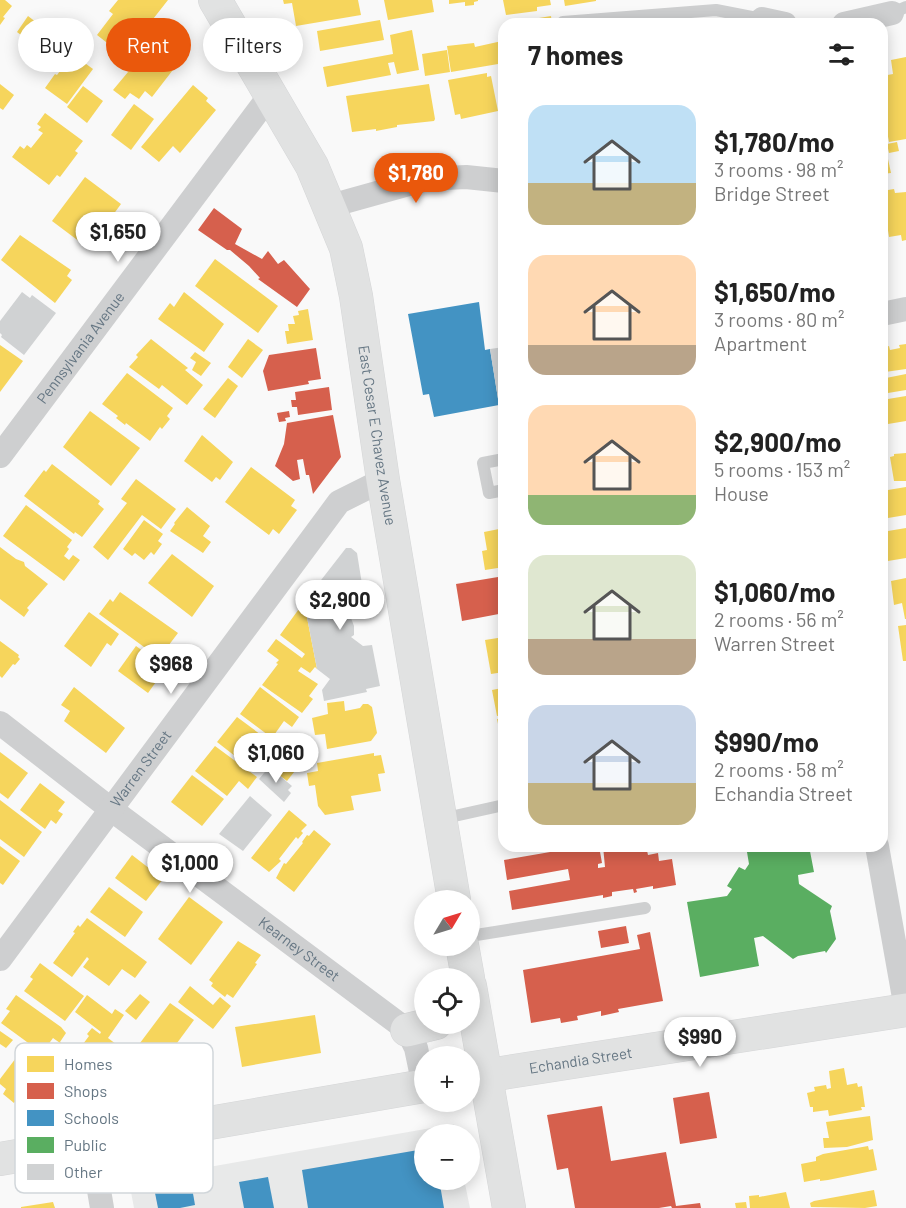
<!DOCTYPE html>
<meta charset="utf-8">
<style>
:root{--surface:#fff;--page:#f2f2f2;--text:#222;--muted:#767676;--accent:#ea580c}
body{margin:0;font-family:Barlow,sans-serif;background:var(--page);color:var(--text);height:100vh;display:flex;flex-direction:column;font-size:22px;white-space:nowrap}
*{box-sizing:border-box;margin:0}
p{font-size:20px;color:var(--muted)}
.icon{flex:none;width:33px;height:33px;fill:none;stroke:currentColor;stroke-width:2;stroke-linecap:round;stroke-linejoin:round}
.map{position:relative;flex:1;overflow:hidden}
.details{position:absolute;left:498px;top:18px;width:390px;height:834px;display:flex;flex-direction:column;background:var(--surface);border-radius:18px;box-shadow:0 3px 15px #0003}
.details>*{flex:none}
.guide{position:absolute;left:18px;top:18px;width:390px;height:54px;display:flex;gap:12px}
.needle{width:39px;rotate:52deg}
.tools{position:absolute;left:414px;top:890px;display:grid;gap:12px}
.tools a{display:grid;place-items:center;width:66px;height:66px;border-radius:50%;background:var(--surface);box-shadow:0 3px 15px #0003;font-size:30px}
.price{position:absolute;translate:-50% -51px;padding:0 14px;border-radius:21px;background:#fff;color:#222;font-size:20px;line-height:39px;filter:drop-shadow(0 2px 3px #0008)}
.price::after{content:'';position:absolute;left:50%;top:36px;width:18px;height:14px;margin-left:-9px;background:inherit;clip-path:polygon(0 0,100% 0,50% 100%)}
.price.active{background:var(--accent);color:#fff}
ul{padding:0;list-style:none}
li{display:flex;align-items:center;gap:18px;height:150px;padding:0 30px}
li span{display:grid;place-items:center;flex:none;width:168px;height:120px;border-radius:18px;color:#555}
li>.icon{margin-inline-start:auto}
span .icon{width:72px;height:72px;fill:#fffc;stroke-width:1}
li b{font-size:26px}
h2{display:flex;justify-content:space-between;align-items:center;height:72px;padding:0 30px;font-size:26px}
.tag{padding:0 21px;border-radius:27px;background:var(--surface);box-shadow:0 3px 15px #0003;font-size:21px;line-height:54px}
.tag.active{background:var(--accent);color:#fff}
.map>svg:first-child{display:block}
.built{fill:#e8e9e9}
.homes{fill:#f6d55c}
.shops{fill:#d6604d}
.schools{fill:#4393c3}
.public{fill:#5aae61}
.building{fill:#d0d2d3}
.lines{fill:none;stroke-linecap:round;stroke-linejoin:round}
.secondary-casing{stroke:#d5d6d7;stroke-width:34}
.primary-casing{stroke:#d5d6d7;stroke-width:34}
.lane{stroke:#cecfd0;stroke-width:12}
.street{stroke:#cecfd0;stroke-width:24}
.secondary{stroke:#e1e2e2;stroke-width:33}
.primary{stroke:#e1e2e2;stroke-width:33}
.labels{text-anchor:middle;stroke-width:6;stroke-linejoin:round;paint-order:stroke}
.street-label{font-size:15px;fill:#657683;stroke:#fff}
.key{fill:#fff;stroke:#d1d6da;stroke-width:1.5}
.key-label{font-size:16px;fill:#657683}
</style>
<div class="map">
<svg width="906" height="1208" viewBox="0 0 906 1208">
<rect width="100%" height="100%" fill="#f9f9f9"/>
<path class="built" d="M454,1124L456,1134H424V1179H464L470,1208H134L129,1181Z"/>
<g class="homes">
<path d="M0,0H5L12,6L3,17L5,18L0,25Z"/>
<path d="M118,0H168L124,56L97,35L113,14L109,11Z"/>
<path d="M283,0H358L361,15L296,26L292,3L284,4Z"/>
<path d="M384,0H432L434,12L388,20Z"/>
<path d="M449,0H478V1L474,2V5L465,6V2L449,4Z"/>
<path d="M503,0H550L551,5L537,7V11L506,15Z"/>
<path d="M564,0H596V1L565,6Z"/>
<path d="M28,16L58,39L52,46L44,40L38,48L17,32Z"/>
<path d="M551,16L552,24H521V21Z"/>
<path d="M380,20L384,40L320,51L317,31Z"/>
<path d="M164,29L179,41L176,45L186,53L152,97L145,91L139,99L130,93L125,99L113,90Z"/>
<path d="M412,30L419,70L397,74L394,62L388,63L391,75L327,87L323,67L393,54L390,35Z"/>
<path d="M502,41L504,63L451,72L447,46L474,43L475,47Z"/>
<path d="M447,50L450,72L425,76L422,54Z"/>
<path d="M71,53L93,69L67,104L45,88L55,74L57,75L60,71L59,69Z"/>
<path d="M906,57V139L889,142L882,104V76L893,74L891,60Z"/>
<path d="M487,73V77L491,76L498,111L461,119L460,114L455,115L448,80Z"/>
<path d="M0,84L14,95L3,110L0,108Z"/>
<path d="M429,84L435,119L434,121L397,125V127L376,131V129L352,132L346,96Z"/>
<path d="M193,85L208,98L206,101L216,110L180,153L173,146L159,162L141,147Z"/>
<path d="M83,86L103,101L87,123L67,107Z"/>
<path d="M134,104L154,119L131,150L111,135Z"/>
<path d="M45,113L83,141L75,151L78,153L60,177L57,175L49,185L12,157L20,146L24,149L27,145L31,148L43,133L38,130L41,127L37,124Z"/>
<path d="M897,142L899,151L889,153L887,144Z"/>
<path d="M888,159L891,173L882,174V161Z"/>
<path d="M85,177L121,204L110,219L107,216L95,231L99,234L88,248L52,221Z"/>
<path d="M894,189L895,193L906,192V240L902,241L901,235L889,237L882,191Z"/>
<path d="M20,235L71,270L67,276L72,280L55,303L1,260Z"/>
<path d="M215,259L278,306L258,333L195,286Z"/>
<path d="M184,292L224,324L204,352L158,319L170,303L174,307Z"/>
<path d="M308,309L313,340L287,344L285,331H289L288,324H295L293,316L299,315L298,311Z"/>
<path d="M151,339L188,368L185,370L203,385L187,405L162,385L159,389L129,367L138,357L136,355Z"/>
<path d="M248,339L263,350L242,378L228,367Z"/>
<path d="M906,344V369L885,372L886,378L906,374V390L882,394V348L889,346L890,350L900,348L899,345Z"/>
<path d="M0,345L23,361L0,392Z"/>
<path d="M195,352L211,363L201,376L192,370L196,362L190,358Z"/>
<path d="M127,373L173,408L167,416L170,419L162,429L160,427L150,441L126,423L125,425L116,418L118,416L102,404Z"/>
<path d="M228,378L238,386L215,418L203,409Z"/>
<path d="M906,396V421L882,425V400Z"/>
<path d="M90,411L140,448L111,486L63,447Z"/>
<path d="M202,435L233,462L220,480L216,477L212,482L184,461Z"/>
<path d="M906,453V481H894L890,457L894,456V454Z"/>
<path d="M52,464L100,501L98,504L104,509L82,537L75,532L74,534L24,496L44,470L46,472Z"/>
<path d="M251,467L295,500L291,506L297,510L279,534L273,529L269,535L225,502Z"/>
<path d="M136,479L176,509L161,529L142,515L108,560L93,547L127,503L121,499Z"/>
<path d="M906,487V515L882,519V491Z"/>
<path d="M26,505L72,540L67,547L69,549L64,556L69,560L73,555L80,560L64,581L3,536Z"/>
<path d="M187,507L210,526L203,536L211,542L203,553L170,531L175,524L174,523Z"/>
<path d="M144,520L163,534L158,541L162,544L154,555L151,552L144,560L135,553L132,556L123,549Z"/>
<path d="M504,528V567L485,570L482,551L487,550L484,532Z"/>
<path d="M906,528V558L882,562V532Z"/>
<path d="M0,547L16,559L24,562L25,566L48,584L27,608L29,610L24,617L0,599Z"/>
<path d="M172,554L214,586L192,617L148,583Z"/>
<path d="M906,578V619H905L902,603L894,605L891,581Z"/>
<path d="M120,592L178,633L159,658L99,614L110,599L113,602Z"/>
<path d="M304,602L317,669L315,667L310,673L301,667L298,671L318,684L309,696L313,699L302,713L262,685L278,664L276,663L279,660L267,651L276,639L302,658L305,654L280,635Z"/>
<path d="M89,612L119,634L111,646L107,643L91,667L64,646Z"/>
<path d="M906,625V661H903L898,626Z"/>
<path d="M504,637V672L491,674L485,640Z"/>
<path d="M0,641L19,655L18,657L20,659L15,665L13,664L2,678L0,676Z"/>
<path d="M136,646L166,668L148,693L118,671Z"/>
<path d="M502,686H504V715L497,716L492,690L502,688Z"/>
<path d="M74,687L125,728L106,753L64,721L70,711L61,705Z"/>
<path d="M260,687L299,717L292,727L284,721L272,738L240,714Z"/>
<path d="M344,701L345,711L360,708L363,704H368L372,707L377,733L371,741L327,749L325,734L315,735L312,718L328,714L327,703Z"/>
<path d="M237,717L272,743L267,750L264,748L249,767L217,742Z"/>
<path d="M504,718V743L502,744L497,719Z"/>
<path d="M297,735L313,748L287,781L270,768Z"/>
<path d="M215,746L257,777L248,789L239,781L227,796L195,771Z"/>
<path d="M0,752L28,773L8,799L0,793Z"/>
<path d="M374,753V756L381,755L385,773L378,774L381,791L351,796L354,810L325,815L318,806L315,785L309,786L307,773L318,771L317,763Z"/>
<path d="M192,775L224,799L202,826L171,802Z"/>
<path d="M40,783L65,802L58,811L63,814L56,824L51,820L45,829L20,810Z"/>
<path d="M0,800L42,832L24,857L0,839Z"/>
<path d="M289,810L307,825L301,831L303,833L298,839L296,837L279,859L281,861L269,872L251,858Z"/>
<path d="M314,830L331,844L294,892L276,878L284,863L286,864L303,843L302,842L307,835L309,836Z"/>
<path d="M0,846L20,861L3,885L0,883Z"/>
<path d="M132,855L163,879L146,901L115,878Z"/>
<path d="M109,887L143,912L125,937L90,912Z"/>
<path d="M189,897L223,922L191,965L158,939Z"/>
<path d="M87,918L147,962L135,978L122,969L109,986L83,967L89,959L87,957L72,977L53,963L75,933L73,932L78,925L80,927Z"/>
<path d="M238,941L261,955L255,963L257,964L233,998L227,994L225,997L211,986L213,983L209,980Z"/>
<path d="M40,963L84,996L65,1021L24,991L33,979L30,977Z"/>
<path d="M190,986L213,1005L220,997L231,1006L213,1029L178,1002Z"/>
<path d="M140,994L150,1002L136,1020L125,1011Z"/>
<path d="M16,995L61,1027L66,1033L60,1042L81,1058L86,1052L80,1048L89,1036L87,1034L92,1028L100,1034L101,1032L75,1012L87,995L112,1014L115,1009L124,1015L108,1038L129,1054L117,1070L119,1072L107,1090L103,1088L98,1095L47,1060L60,1043L53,1038L42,1053L1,1023L10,1011L6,1009Z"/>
<path d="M170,1003L194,1020L149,1081L125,1063Z"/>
<path d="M315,1015L321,1053L242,1067L235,1027Z"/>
<path d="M0,1031L13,1040L6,1048L0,1044Z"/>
<path d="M19,1054L50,1078L27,1105L18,1098L14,1103L3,1094L6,1089L0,1084V1079Z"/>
<path d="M844,1068L847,1085L857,1083L858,1087L862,1086L865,1107H861L862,1110L829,1116L828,1110L813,1112V1107H810L807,1093L815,1091L814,1087L826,1085L827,1089L831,1088L829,1071Z"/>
<path d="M870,1116L873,1140L847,1147L824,1148L823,1138H829L826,1122Z"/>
<path d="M868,1146L869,1150L873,1149L877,1170L828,1180L820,1181V1179L804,1182L801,1164L816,1161V1157L823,1154Z"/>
<path d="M874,1190L877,1206L865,1208L811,1207L810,1203L814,1201Z"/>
<path d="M786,1192L790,1208H750L749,1196L759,1195V1197Z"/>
<path d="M53,1202L55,1208H21V1207Z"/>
<path d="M746,1202L747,1208H736L735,1203Z"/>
</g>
<g class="shops">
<path d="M214,208L242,229L235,244L262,259L268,251L278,264L284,260L310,289L297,307L258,279L260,278L249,266L230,250H227L198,230Z"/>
<path d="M316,348L321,379L308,381L309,384L268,391L263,371L269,355Z"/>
<path d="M329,387L332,410L298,415L297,407H292L291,400H296L295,392Z"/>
<path d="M289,411L290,417L285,418L286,421L279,422L277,413Z"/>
<path d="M333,415L341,457L313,494L309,475H306L303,459L297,460L300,479L293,481L275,466L284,444L287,423Z"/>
<path d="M504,576V613L462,621L456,584Z"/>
<path d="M585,846H599L602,863L598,864V868L605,867L603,846H646L648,855L658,853L659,861L672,859L676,885L653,889V886L636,889L637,892L634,893L633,889L612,892V896L603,898V895L512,910L509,891L570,880L568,869L507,880L504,860Z"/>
<path d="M626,926L629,943L601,948L598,931Z"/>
<path d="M650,932L663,1001L618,1009L619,1012L601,1016V1011L577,1016L578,1020L561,1023L560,1018L531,1023L523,970L640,949L637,935Z"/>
<path d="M709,1092L717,1138L680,1144L673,1098Z"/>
<path d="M602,1106L611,1161L666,1152L676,1206L700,1203L701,1208H672L671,1206L659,1208H575L568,1168L557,1170L547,1115Z"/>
</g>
<g class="schools">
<path d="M479,302L485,350L490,349L499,405L434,417L429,394L423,395L408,314Z"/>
<path d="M424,1149V1179H439L444,1208H308L302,1170Z"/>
<path d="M268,1177L274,1208H244L239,1182Z"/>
<path d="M191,1182L195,1205L180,1208H158L154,1188Z"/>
</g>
<path class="public" d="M746,846H809L814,872L798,875L799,884L832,906L830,911L836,939L826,953L825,951L798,956L793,959L763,936L754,938L759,966L700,977L687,902L727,896L732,889L727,886L739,867L745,870L749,864Z"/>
<g class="building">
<path d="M22,292L30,298L32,295L56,313L24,355L1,337L2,335L0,333V321Z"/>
<path d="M504,347V404L499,405L490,349Z"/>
<path d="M346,548H351L357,553L365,603L357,604L349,616L351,618L354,626V635L351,637L363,646L372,645L380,686L366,689L367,692L324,701L322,690L330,679L317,669L304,602Z"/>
<path d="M269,767L292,786L288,790L291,793L284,802L259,779Z"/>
<path d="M250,796L272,815L243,851L219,834Z"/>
</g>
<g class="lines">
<defs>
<g id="secondary">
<path id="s4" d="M470,1078L906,1010"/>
<path d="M0,1159L424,1086"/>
</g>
<g id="primary">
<path id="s5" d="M215,0L312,166L346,248L356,296L383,480L454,900"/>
<path d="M462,945L468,978"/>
<path d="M470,986L509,1208"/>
<path d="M407,1030L436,1023"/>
</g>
</defs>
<use href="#secondary" class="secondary-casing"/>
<use href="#primary" class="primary-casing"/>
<g class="lane">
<path d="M892,13L906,7"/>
<path d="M563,22L716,10L762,19"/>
<path d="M504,459L483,463L489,493L504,490"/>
<path d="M441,819L504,805"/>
<path d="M470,936L645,908"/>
</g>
<g class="street">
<path d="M760,24L762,19L785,24"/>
<path d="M844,24L892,13"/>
<path d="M330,206L427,179L466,177L504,181"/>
<path d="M882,314L906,309"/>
<path id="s1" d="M0,456L270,95"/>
<path id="s2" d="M0,723L112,810L407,1030L416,1048L424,1086"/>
<path d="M877,846L906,1009"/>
<path id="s3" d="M0,959L339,502L383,480"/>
<path d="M91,1143L102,1208"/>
</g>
<use href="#secondary" class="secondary"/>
<use href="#primary" class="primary"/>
</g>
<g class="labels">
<g class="street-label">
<text dy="5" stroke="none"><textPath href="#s1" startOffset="135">Pennsylvania Avenue</textPath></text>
<text dy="5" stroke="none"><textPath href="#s5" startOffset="471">East Cesar E Chavez Avenue</textPath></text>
<text dy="5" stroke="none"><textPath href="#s3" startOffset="237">Warren Street</textPath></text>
<text dy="5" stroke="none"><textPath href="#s2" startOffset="375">Kearney Street</textPath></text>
<text dy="5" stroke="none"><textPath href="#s4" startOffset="112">Echandia Street</textPath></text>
</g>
</g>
<rect x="15" y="1043" width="198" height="150" rx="9" class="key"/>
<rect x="27" y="1056" width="27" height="16" fill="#f6d55c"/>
<rect x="27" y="1083" width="27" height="16" fill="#d6604d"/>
<rect x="27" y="1110" width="27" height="16" fill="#4393c3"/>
<rect x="27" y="1137" width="27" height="16" fill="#5aae61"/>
<rect x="27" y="1164" width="27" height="16" fill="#d0d2d3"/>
<g class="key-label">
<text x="64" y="1070">Homes</text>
<text x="64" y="1097">Shops</text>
<text x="64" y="1124">Schools</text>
<text x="64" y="1151">Public</text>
<text x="64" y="1178">Other</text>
</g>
</svg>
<div class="tools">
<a><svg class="needle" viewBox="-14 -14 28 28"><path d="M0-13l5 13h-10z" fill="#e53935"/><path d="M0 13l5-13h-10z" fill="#767676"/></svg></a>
<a><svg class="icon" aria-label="locate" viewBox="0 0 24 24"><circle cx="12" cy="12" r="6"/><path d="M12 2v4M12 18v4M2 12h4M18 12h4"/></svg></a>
<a>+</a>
<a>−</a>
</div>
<b class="price active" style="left:416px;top:204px">$1,780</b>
<b class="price" style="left:118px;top:263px">$1,650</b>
<b class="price" style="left:340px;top:631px">$2,900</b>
<b class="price" style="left:171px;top:695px">$968</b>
<b class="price" style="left:276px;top:784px">$1,060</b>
<b class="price" style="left:190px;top:894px">$1,000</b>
<b class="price" style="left:700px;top:1068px">$990</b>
<div class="guide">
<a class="tag">Buy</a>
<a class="tag active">Rent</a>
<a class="tag">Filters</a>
</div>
<section class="details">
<h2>7 homes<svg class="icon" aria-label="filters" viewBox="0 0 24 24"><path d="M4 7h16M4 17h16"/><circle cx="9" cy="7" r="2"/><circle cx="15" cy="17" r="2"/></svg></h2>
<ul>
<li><span style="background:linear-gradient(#bfe0f5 65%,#c2b280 0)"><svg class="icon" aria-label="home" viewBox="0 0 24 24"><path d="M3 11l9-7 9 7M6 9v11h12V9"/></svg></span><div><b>$1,780/mo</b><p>3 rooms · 98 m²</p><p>Bridge Street</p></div></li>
<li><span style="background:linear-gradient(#ffd9b3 75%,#b9a48a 0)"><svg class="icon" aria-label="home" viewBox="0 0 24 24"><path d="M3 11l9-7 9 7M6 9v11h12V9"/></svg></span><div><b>$1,650/mo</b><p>3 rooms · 80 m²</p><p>Apartment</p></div></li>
<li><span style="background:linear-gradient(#ffd9b3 75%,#8fb573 0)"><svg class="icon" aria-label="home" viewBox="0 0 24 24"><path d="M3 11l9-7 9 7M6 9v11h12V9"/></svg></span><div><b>$2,900/mo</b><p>5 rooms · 153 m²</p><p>House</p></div></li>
<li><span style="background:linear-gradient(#dfe7d0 70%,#b9a48a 0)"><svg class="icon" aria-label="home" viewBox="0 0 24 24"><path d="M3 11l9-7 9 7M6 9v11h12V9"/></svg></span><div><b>$1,060/mo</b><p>2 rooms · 56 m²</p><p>Warren Street</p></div></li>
<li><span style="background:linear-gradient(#c9d6e8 65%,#c2b280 0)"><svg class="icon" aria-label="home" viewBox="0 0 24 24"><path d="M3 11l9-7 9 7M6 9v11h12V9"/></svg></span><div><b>$990/mo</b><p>2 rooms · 58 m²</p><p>Echandia Street</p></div></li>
</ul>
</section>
</div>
